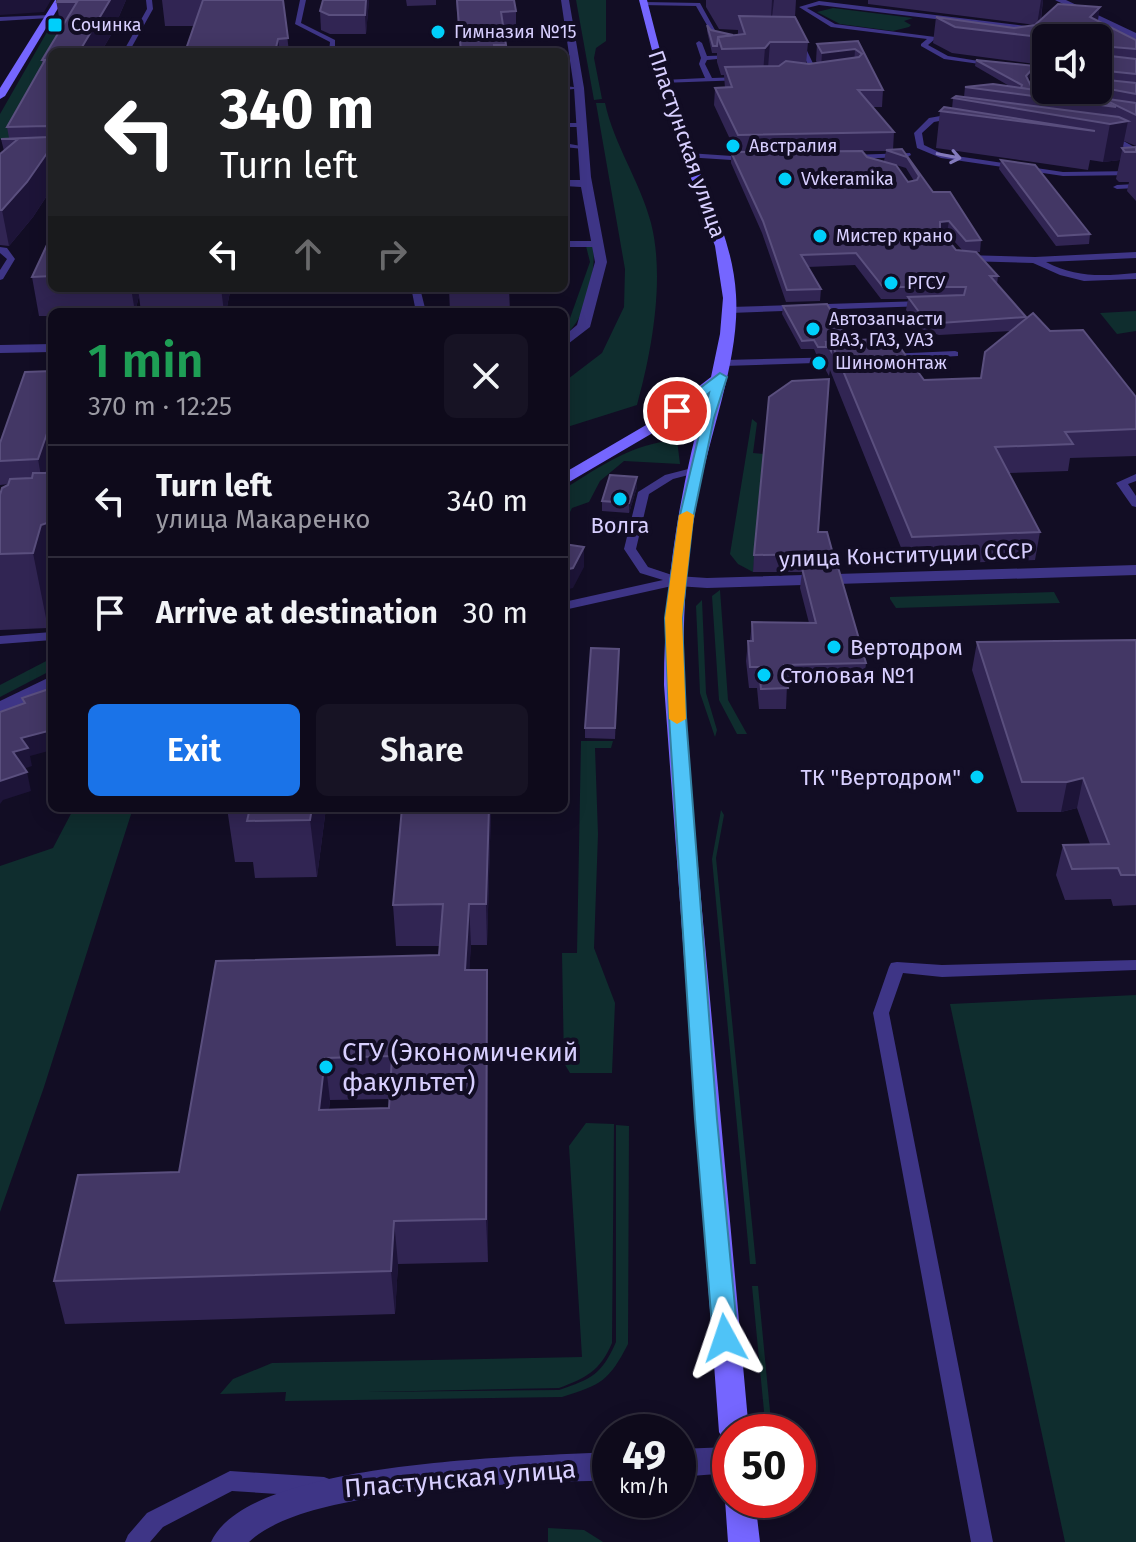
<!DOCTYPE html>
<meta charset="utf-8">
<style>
:root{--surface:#0e0a1b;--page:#171324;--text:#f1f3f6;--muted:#9b9aa3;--line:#2e2b3a;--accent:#1a73e8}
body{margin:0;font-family:"Fira Sans",sans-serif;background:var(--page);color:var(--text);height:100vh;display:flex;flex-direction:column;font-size:30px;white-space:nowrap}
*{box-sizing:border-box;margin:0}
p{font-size:26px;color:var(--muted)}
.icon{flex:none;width:44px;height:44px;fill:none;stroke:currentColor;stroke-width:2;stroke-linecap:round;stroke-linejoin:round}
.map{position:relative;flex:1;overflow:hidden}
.details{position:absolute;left:48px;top:308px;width:520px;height:504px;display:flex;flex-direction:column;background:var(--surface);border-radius:12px;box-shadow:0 4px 20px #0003,0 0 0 2px var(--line)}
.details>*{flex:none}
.hud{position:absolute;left:48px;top:48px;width:520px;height:244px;border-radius:12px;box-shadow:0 4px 20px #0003,0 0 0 2px var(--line);background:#202124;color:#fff;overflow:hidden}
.fabs{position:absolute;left:1032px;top:24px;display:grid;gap:16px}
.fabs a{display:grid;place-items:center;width:80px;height:80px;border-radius:12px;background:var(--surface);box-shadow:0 4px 20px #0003,0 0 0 2px var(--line);font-size:40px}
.speed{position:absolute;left:592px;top:1414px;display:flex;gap:16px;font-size:40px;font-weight:700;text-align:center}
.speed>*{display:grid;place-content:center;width:104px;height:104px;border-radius:50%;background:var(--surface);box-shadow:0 4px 20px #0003,0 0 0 2px var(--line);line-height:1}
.speed small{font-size:20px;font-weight:400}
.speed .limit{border:12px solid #d22;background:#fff;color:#111}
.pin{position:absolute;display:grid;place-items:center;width:68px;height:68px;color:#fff;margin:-34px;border:4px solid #fff;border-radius:50%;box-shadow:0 2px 8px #0007}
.me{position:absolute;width:88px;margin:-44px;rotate:355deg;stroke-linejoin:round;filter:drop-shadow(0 0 6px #0008)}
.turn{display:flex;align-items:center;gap:28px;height:168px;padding:0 40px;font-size:36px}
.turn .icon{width:104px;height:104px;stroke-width:2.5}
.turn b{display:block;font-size:56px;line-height:68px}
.lanes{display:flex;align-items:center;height:76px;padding:0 40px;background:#0003;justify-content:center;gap:40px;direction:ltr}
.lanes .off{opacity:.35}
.round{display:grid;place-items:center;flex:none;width:84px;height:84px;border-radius:12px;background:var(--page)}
.head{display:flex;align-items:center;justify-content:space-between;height:136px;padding:0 40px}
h1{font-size:48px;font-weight:600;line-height:60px;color:#1e9e55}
.primary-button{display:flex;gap:16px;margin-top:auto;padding:16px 40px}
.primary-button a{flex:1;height:92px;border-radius:12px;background:var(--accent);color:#fff;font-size:32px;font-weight:600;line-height:92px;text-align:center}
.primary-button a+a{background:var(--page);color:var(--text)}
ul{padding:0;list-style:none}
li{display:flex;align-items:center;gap:24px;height:112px;padding:0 40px;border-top:2px solid var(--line)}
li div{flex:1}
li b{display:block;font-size:30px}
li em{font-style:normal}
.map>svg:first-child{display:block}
.green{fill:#0f2d2e}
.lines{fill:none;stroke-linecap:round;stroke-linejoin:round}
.lane{fill:#3e3586;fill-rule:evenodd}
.street{fill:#3e3586;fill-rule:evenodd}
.secondary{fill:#7566ff;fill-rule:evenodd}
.wall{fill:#312553;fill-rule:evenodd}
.shaded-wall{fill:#1d1438}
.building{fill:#433765;stroke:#5a4f7e;stroke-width:2;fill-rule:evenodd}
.oneway{stroke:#837abc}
.route{fill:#4fc3f7;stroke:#337fa1;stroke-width:2}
.slow{fill:#f59e0b}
.poi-dot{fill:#00cffa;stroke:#120d24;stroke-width:3}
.labels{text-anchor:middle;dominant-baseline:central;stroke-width:8;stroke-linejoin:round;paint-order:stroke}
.far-poi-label{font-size:18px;fill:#d8cfff;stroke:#120d24;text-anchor:start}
.street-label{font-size:22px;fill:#d8cfff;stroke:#120d24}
.poi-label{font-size:22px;fill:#d8cfff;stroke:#120d24;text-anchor:start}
.near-poi-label{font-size:26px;fill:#d8cfff;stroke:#120d24;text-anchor:start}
.near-street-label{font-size:26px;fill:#d8cfff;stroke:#120d24}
</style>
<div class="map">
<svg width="1136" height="1542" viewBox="0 0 1136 1542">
<rect width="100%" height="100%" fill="#120d24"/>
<!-- green -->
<g class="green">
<polygon points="576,0 606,0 606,41 596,48 594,58 602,99 594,100"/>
<polygon points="833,8 913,18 904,21 911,25 909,27 893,31 840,24 817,12"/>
<polygon points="47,32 80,32 52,52 29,137 0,139 0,114"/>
<path d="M596,103H605C614,145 640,181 651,223C665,278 652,351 637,405L564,428V382L602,353L624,307L625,269Z"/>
<path d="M586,246H593C597,269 585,324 564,335L590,262Z"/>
<polygon points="1136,311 1136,331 1117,334 1100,313"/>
<polygon points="752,419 757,423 753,453 764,454 753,572 738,564 730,554"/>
<path d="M677,440L680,464L624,461L600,481L589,502L572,508L564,524V489C601,466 633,443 677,440Z"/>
<polygon points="720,590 728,700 747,734 737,734 719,700 712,596"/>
<polygon points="1054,592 1060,603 896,608 890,599 890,597"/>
<polygon points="702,600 706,693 717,730 715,737 700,693 696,606"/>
<polygon points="52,658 52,670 0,697 0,685"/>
<polygon points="581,741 613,741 611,748 595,748 598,834 594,948 615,1003 612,1073 570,1073 564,1063 562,953 577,953"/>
<polygon points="74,808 133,808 44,1087 0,1212 0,866 53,848"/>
<polygon points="721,810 724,815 716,858 756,1264 750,1264 712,859"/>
<polygon points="1136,995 1136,1542 1065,1542 950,1004"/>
<path d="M586,1123L614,1124L612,1343C600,1371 586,1378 559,1388L368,1392L559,1390C592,1379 602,1374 616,1342V1125L629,1126L628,1344C609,1381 601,1385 562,1397L285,1401L286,1392L220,1394L233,1379L272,1363L582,1357L569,1146Z"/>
<polygon points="752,1286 758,1286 772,1432 766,1432"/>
<polygon points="548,1528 584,1530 603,1542 548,1542"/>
</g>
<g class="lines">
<!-- lane -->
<g class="lane">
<polygon points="146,0 152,0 153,9 129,52 123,52 147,9"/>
<polygon points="300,0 306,0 301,23 335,40 335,52 329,52 330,42 295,24"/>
<polygon points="819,1 1034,27 1037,29 1034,31 819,5 807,8 835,24 935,37 935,39 928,45 948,56 997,64 994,66 944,59 921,46 921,44 927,39 831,27 799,7"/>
<polygon points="644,2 700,3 716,32 732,36 729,38 712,34 696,6 642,5"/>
<polygon points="51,15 49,18 0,21 0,17"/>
<polygon points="798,36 801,38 818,74 806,73 811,71 795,38"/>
<polygon points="699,41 702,43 707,56 735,55 738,57 707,60 705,64 712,78 742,77 744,80 661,83 663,80 705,78 699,64 701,58 696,43"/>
<polygon points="1046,68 1046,74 1036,86 1050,94 1047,98 1028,87"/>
<polygon points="564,86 583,88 564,90"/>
<polygon points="957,113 960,113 960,117 934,122 922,133 924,145 943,154 1063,172 1136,171 1136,175 1063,176 941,158 917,148 914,133 929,118"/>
<polygon points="564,123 582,123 586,125 582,127 564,127"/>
<polygon points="1105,134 1111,134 1136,148 1136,153 1105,138"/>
<polygon points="564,143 587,147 583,149 564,147"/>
<polygon points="688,153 747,157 751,159 747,161 685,157 684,155"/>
<polygon points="910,153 911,155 907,157 851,159 847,157 851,155"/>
<polygon points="1136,184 1136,188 1117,189 1113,187 1117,185"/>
<polygon points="564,241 598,241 602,244 598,247 564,247"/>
<polygon points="0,247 7,248 15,259 3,279 0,280 0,270 7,259 0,253"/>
<path d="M1136,252V258L1046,262C1076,278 1103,276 1136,273V279L1084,281L1060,275L1033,263L965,261L961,258L965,255L1035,257Z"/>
<polygon points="327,288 420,288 426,312 416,312 412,292 332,291"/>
<polygon points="923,301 928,304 926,306 730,313 725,310 730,307"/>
<polygon points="955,351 958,352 958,356 888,360 883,357 888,354"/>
<polygon points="843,357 848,360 846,362 724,366 719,363 724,360"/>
<polygon points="696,467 701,470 700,472 673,479 649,494 636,549 648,567 681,578 683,581 681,584 564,610 564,602 663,580 640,573 624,549 638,492 665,475"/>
<polygon points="1136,474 1136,481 1128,484 1136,496 1136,507 1132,506 1116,483"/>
<polygon points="52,632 52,640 0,644 0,636"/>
<polygon points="1136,960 1136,970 942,977 903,973 889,1013 993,1542 971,1542 873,1013 889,967 891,963 897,962 942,965"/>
<polygon points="230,1471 324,1477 332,1480 335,1487 332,1494 324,1497 232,1491 163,1527 150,1542 125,1542 128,1535 147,1513"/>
</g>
<!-- street -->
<g class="street">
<polygon points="561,0 569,0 584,88 591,177 607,262 590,327 564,347 564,336 577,325 595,262 581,187 564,186 564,180 580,180 574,88"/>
<polygon points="1055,0 1066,0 1136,33 1136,40"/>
<polygon points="52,344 52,352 0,353 0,345"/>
<polygon points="1136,565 1136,575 707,588 677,586 668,581 677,576 707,578"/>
<polygon points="52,676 52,689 0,714 0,701"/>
<polygon points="730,1447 730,1473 678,1477 678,1449"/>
<path d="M610,1452V1480C527,1484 306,1486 249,1542H211C248,1459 527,1457 610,1452Z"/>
</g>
<!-- secondary -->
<g class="secondary">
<polygon points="55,0 63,0 5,96 0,99 0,88"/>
<path d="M639,0H647C659,47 671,94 687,140C706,191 733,240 736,295C740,358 710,432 698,496C681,582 681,667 688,755L749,1432H730V1444L724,1441L719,1432L664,685C664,586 679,491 706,395L668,424L564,485V473L658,418L711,377L720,334L723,298L715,246L669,116Z"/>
<polygon points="730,1490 730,1500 755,1500 760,1542 728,1542 725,1500"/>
</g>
</g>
<!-- wall -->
<g class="wall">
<polygon points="56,0 126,0 111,35 101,52 52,52 52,188 33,217 9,246 0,245 0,154 4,151 1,139 9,138 7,127 42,64 42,60 61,28"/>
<polygon points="162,0 283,0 289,52 185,52 194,26 165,26"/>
<polygon points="369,0 366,34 330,34 321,30 320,11"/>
<polygon points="406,0 436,0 436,5 407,6"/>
<polygon points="456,0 514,0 516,11 516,39 506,40 507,52 460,52"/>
<path d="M706,0H796L795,17L808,42L806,64L817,63L816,61L817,44L858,41L883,90L882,107H873L894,132L893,150L902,149L933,192L981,240L980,252H975L998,276L997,284L1026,317L1025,319L1050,331L1136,397V456L1070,458L1068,471L1009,473L1040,532L1035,560L908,565L830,370L829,376L824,367L825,355L817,356L814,349H801L782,314L783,306L924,380L981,378L1011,331L939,335L921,329L906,310L908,299H881L855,265L808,267L821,289L820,301L786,302L762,233L731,163V152H736L714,105L715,88H725L724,75H721L717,62V53H712L707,31V25L711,30L733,35H738V30L719,29L706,7ZM863,151H886L884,161L867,157ZM896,165L906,168L914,181L908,182ZM943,233H947L962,250H956Z"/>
<polygon points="868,0 1043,0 1041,20 1098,21 1136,40 1136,146 1124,141 1123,148 1136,147 1136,201 1127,191 1129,182 1119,182 1116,179 1120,160 1103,162 1090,160 1088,170 936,148 940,111 952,109 953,98 964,97 965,87 1011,87 975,66 976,60 1034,73 1028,79 1032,88 1038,91 1053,93 1049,90 1098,90 1098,38 1046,38 1046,88 1040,84 1043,65 952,53 933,43 936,17 1014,28 1035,25 868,4"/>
<polygon points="1001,160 1090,234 1089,244 1056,246 999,169"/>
<polygon points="52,234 52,288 230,288 230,292 226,312 141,312 139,296 135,312 52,312 52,316 39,316 32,277"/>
<polygon points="449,288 509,288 510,312 450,312"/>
<polygon points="52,371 52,453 46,473 48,628 0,630 0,495 9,484 0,485 0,443"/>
<polygon points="637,487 629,513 602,511 602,501"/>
<polygon points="818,532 833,554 832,568 866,663 864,684 787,685 786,709 759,709 757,688 749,688 746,661 748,641 750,641 752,622 809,623 800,588 802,572 753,572 754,555"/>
<polygon points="1136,640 1136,905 1113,906 1111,899 1065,900 1056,875 1063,845 1090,844 1077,808 1061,812 1017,812 972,670 977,642"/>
<polygon points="619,649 615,739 585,738 585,728"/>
<polygon points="227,808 326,808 317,877 255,878 253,862 235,862"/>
<path d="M491,808L487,945H471L469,970L488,1012V1262L398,1264L395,1314L65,1324L54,1281L179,1172L439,955L440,946H396L393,905ZM390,1099L389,1108L329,1109L330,1100Z"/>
</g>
<!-- shaded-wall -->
<g class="shaded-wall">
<polygon points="0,0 51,0 44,12 0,15"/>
<polygon points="110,0 126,0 111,35 101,52 79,52"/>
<polygon points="366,0 369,0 366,34 365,15"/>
<polygon points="772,0 774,0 772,17 771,18"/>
<polygon points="1041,0 1043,0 1040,22 1037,25"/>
<polygon points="1100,7 1096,33 1090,17"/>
<polygon points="278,39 280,52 275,52"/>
<polygon points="770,42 768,68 763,73 765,48"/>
<polygon points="855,49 854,66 821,70 822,53"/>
<polygon points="1035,66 1034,73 1025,83 1026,76"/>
<polygon points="1128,121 1120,160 1103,162 1110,124"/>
<polygon points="52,146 52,188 33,217 9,246 2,210"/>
<polygon points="949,221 947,233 939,234 940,222"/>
<polygon points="131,288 138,288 139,296 135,312"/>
<polygon points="221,288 230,288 230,292 226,312 224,312"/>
<polygon points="50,425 52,438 52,453 42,482 38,459"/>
<polygon points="637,477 637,487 629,513 629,503"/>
<polygon points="52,518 52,613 48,628 33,553 41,525"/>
<polygon points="584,547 584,567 573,588 564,590 564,570"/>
<polygon points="52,730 52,750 30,756 32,766 17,771 13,752 21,738"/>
<polygon points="27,772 31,791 3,800 0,804 0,781"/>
<polygon points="1083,778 1077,808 1061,812 1067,782"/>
<polygon points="312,808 326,808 317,877 310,820"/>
<polygon points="489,808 491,808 487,945 486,904"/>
<polygon points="469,904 471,945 467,1012 465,970"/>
<polygon points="487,970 488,1012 488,1262 486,1219"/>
<polygon points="325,1058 330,1100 324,1153 319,1110"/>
<polygon points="394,1221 398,1264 395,1314 391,1271"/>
</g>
<!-- building -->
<g class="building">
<polygon points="58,0 110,0 79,52 52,52 52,146 27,182 2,210 0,210 0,154 18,139 1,139 49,137 50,129 46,126 7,127 45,60 42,60 77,2 57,2"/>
<polygon points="203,0 283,0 288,38 278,39 275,52 185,52"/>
<polygon points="323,0 366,0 365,15 329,15 320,11"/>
<polygon points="457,0 514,0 516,11 501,12 506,45 494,45 495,52 461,52"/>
<polygon points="1058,4 1100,7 1090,17 1136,40 1136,49 1101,46 1102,55 1136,59 1136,74 1098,70 1098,38 1049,38 955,27 936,17 1014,28 1035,25"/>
<polygon points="739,16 795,17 808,42 770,42 765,48 722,49 718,37 745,34"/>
<polygon points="707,25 711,30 733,35 718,37 717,46 713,46"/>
<polygon points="858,41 883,90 858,90 894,132 738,135 715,88 732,87 725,67 779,66 786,61 809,64 859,57 862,54 855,49 822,53 817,44"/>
<polygon points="976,60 1035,66 1026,76 1032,88 1038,91 1021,88 1022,85"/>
<polygon points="1098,79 1136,83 1136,94 1098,87"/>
<polygon points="993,84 1097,99 1116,107 965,87"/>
<polygon points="956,96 1119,117 1128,121 1110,124 953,98"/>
<polygon points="1101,98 1136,103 1136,115"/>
<polygon points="944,107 1095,131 940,111"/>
<polygon points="1136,147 1136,152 1125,152 1122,148"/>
<polygon points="902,149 933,192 950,192 981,240 966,241 949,221 940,222 940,230 956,250 976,252 998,276 990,276 1026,317 940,323 922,316 908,297 964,295 966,287 883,287 856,253 801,255 821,289 787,290 763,221 731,152 862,151 867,157 896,165 908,182 917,180 919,176 907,157 886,150"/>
<polygon points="1001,160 1035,165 1090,234 1058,236"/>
<polygon points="52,234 52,276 32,277"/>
<polygon points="827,304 849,341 826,342 826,347 818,347 814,340 802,341 783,306"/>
<polygon points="1033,313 1050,331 1083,330 1136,397 1136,429 1065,432 1073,444 995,447 1040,532 912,537 832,344 831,351 826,342 893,338 924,380 981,378 985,352"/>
<polygon points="52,371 52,425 50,425 38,459 0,461 0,443 25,372"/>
<polygon points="829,379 818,532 827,532 833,554 754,555 769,397 792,381"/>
<polygon points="33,473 52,473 52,518 50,522 41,525 33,553 0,554 0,495 2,488 8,485 10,479 32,478"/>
<polygon points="610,475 637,477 629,503 602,501"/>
<polygon points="564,544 584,547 573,568 564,570"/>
<polygon points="838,567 866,663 784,665 788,688 761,689 759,667 750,667 748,641 753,641 752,622 816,623 802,568"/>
<polygon points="1136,640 1136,875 1121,875 1118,868 1072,869 1063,845 1109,844 1083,778 1067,782 1022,782 977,642"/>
<polygon points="591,648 619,649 615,728 585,728"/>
<polygon points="52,688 52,730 21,738 28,748 13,752 27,772 0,781 0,712 25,703 22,698"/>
<polygon points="250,808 312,808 310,820 247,821"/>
<path d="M402,808H489L486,904H469L465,970H487L486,1219L394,1221L391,1271L54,1281L78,1175L179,1172L216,961L439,955L443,904L393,905ZM392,1056L389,1108L319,1110L325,1058Z"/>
</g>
<!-- one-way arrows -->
<defs><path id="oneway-shaft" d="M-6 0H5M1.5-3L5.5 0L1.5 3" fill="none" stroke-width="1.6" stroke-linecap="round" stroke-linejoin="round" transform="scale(2)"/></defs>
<use class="oneway" href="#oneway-shaft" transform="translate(949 156) rotate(11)"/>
<!-- route -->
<polygon class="route" points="720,373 727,377 714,418 693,519 682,618 686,717 717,1119 738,1338 734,1346 725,1349 716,1346 713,1338 695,1119 669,717 665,618 679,519 709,393 682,414 670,411"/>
<!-- slow -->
<polygon class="slow" points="687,511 694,515 682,618 686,719 677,724 669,719 665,618 679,515"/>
<!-- markers -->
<g class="poi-dot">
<rect x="47" y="17" width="16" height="16" rx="4"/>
<circle cx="438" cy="32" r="8"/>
<circle cx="733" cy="146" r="8"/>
<circle cx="785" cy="179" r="8"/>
<circle cx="820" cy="236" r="8"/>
<circle cx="891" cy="283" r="8"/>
<circle cx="813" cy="329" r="8"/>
<circle cx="819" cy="363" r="8"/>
<circle cx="620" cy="499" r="8"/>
<circle cx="834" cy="647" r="8"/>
<circle cx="764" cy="675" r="8"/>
<circle cx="977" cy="777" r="8"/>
<circle cx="326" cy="1067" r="8"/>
</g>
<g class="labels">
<!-- far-poi labels -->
<g class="far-poi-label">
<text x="71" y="25">Сочинка</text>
<text x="454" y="32">Гимназия №15</text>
<text x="749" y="146">Австралия</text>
<text x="801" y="179">Vvkeramika</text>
<text x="836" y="236">Мистер крано</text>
<text x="907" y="283">РГСУ</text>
<text x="829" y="319">Автозапчасти<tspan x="829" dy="21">ВАЗ, ГАЗ, УАЗ</tspan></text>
<text x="835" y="363">Шиномонтаж</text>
</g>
<!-- street labels -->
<g class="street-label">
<text transform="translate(687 144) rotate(71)">Пластунская улица</text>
<text transform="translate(906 555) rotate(-2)">улица Конституции СССР</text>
</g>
<!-- poi labels -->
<g class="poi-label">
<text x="620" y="525" text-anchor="middle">Волга</text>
<text x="850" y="647">Вертодром</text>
<text x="780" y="675">Столовая №1</text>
<text x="961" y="777" text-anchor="end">ТК "Вертодром"</text>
</g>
<!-- near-poi labels -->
<g class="near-poi-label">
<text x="342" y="1052">СГУ (Экономичекий<tspan x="342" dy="30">факультет)</tspan></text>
</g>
<!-- near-street labels -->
<g class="near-street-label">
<text transform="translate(460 1479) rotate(-5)">Пластунская улица</text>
</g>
</g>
</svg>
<div class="fabs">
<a><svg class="icon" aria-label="sound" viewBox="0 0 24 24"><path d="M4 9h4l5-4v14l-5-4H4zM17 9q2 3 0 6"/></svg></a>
</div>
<div class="speed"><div>49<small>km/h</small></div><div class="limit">50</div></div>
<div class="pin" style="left:677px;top:411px;background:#d93025"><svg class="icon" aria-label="arrive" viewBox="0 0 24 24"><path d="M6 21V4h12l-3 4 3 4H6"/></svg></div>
<svg class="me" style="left:725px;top:1338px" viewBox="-20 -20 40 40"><path d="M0-17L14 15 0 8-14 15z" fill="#4fc3f7" stroke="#fff" stroke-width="4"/></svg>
<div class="hud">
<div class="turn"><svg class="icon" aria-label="left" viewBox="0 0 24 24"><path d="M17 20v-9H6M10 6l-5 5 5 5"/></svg><div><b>340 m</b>Turn left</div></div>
<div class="lanes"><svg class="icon" aria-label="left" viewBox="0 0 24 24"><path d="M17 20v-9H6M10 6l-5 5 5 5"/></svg><svg class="icon off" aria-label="ahead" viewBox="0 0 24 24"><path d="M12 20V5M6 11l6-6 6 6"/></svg><svg class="icon off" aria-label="right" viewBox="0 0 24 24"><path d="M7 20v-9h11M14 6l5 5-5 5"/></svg></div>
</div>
<section class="details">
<div class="head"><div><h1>1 min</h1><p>370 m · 12:25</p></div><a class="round"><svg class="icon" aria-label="close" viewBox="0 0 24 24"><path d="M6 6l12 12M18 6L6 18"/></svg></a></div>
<ul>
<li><svg class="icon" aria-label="left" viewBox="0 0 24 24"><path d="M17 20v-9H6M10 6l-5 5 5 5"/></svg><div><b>Turn left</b><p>улица Макаренко</p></div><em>340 m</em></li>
<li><svg class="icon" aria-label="arrive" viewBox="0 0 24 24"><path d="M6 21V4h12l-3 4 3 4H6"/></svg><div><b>Arrive at destination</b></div><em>30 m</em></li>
</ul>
<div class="primary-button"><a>Exit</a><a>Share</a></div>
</section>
</div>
